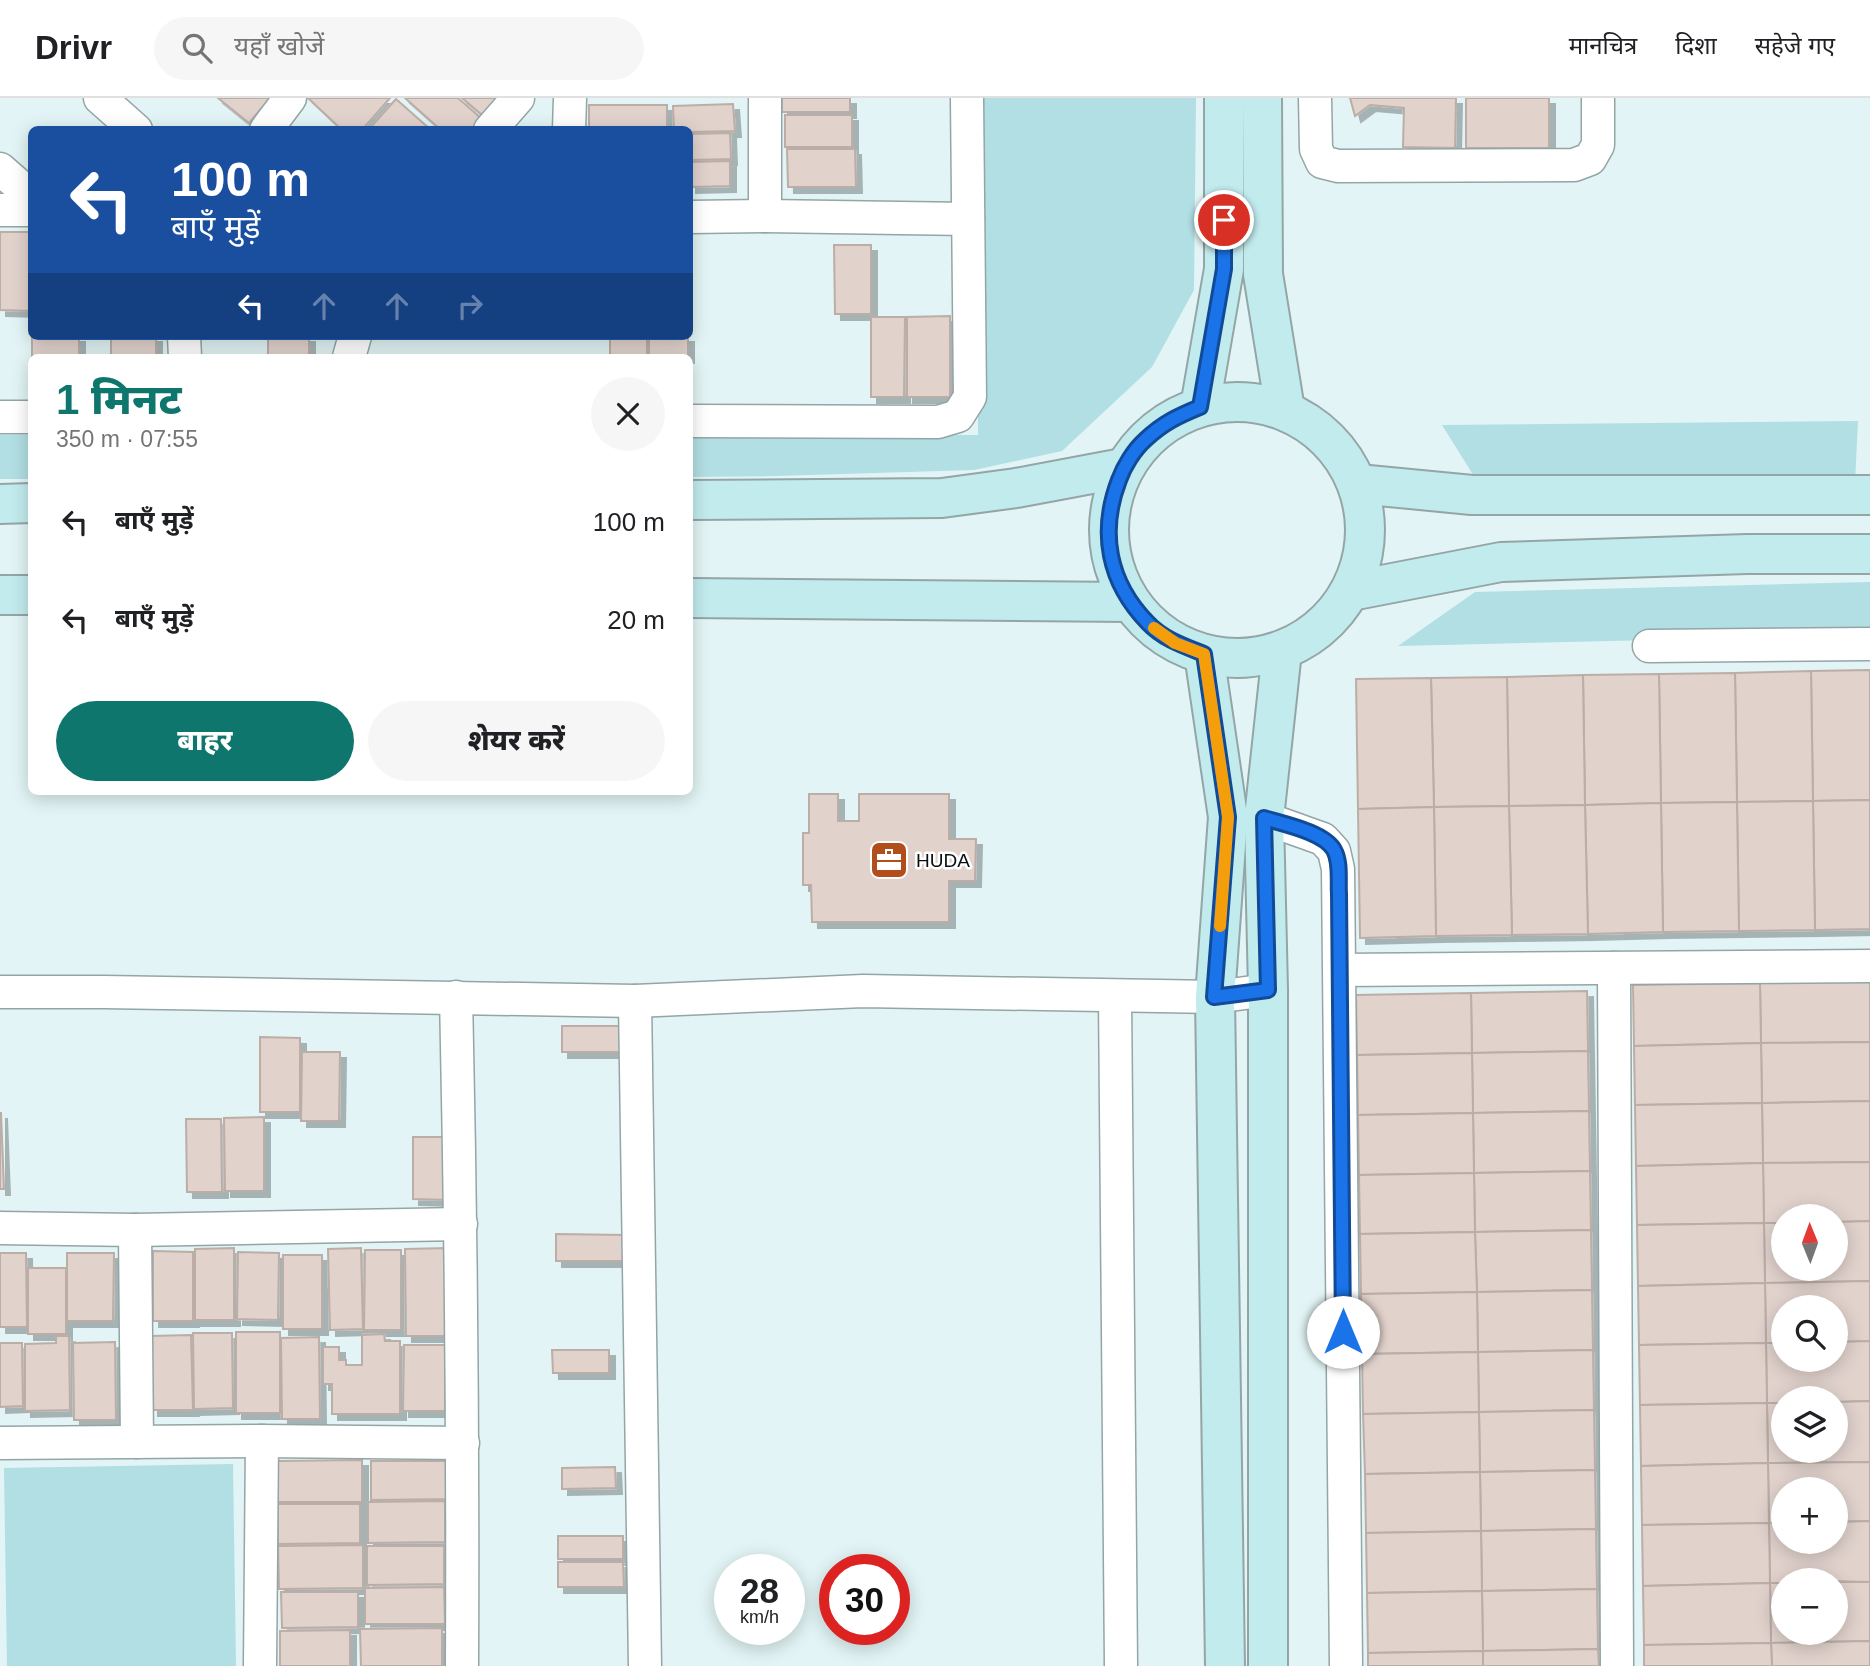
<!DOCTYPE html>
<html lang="hi">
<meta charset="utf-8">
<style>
:root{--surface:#fff;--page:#f6f6f6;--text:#202124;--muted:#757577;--line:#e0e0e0;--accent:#0f766e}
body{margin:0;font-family:Helvetica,"Noto Sans Devanagari",sans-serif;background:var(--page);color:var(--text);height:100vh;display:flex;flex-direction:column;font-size:26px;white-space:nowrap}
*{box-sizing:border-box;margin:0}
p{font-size:23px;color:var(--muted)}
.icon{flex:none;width:38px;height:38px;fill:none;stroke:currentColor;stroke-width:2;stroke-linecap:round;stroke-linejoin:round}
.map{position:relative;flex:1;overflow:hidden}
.drawer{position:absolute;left:28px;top:256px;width:665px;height:441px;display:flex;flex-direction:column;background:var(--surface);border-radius:10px;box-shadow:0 4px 18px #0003}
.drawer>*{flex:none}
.hud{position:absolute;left:28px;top:28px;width:665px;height:214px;border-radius:10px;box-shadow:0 4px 18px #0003;background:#1a4fa0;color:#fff;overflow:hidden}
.needle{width:46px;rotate:359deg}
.buttons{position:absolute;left:1771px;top:1106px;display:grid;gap:14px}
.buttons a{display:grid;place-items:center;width:77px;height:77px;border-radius:50%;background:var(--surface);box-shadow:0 4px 18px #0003;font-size:35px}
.speed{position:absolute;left:714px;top:1456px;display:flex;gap:14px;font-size:35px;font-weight:700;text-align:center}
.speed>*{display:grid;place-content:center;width:91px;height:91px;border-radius:50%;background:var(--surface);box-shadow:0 4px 18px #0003;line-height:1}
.speed small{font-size:18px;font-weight:400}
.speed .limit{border:10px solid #d22;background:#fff;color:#111}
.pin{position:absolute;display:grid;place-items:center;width:60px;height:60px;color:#fff;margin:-30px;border:4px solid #fff;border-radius:50%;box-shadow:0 2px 7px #0007}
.me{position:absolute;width:77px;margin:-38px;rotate:0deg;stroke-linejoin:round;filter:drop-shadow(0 0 5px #0008)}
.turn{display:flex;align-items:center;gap:24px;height:147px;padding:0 28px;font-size:32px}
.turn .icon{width:91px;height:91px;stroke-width:2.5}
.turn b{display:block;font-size:49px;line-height:60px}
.lanes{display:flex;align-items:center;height:66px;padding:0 28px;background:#0003;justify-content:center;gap:35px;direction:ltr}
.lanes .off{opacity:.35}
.round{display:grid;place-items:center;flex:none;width:74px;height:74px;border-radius:37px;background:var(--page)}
.headline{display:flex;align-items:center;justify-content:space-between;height:119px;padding:0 28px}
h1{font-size:42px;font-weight:800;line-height:52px;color:var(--accent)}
.button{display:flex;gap:14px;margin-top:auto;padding:14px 28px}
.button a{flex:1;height:80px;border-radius:42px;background:var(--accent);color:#fff;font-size:28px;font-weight:800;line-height:80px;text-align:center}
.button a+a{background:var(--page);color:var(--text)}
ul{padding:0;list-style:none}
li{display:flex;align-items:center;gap:21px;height:98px;padding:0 28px}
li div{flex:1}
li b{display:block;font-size:26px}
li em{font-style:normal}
header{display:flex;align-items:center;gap:42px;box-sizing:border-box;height:98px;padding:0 35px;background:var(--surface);border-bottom:2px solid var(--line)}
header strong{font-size:33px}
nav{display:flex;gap:38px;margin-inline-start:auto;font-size:24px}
.search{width:490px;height:63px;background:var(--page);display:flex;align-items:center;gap:18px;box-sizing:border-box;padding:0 24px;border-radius:38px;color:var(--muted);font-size:26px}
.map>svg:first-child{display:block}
.green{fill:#b1dfe3}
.building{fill:#e1d2cc;stroke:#bcada7;stroke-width:2;filter:url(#shadow)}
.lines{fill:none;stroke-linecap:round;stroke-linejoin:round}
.street-casing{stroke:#94a5a6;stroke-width:35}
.secondary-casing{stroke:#94a5a6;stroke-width:42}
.street{stroke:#fff;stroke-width:32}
.secondary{stroke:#c2ebee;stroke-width:38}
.route-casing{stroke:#114b97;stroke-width:18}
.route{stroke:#1a73e8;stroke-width:12}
.slow{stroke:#f59e0b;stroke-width:12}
.labels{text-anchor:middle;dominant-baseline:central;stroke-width:5;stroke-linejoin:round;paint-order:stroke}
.poi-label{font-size:19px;fill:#0a1011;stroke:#fff;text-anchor:start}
</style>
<header>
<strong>Drivr</strong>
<div class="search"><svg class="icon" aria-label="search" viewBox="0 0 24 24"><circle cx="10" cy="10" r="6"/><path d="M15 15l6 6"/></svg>यहाँ खोजें</div>
<nav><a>मानचित्र</a><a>दिशा</a><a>सहेजे गए</a></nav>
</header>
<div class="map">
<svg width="1870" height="1568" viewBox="0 0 1870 1568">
<defs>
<filter id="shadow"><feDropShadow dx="6" dy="6" stdDeviation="0" flood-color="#0004"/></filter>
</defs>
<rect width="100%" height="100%" fill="#e2f4f5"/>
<!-- green -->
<g class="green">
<polygon points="978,0 1196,0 1194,192 1152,269 1062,353 974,372 776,378 690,379 690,337 978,337"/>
<polygon points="1858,323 1855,384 1477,383 1442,327"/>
<rect x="0" y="337" width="31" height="44"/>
<polygon points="1870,484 1870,537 1398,548 1475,494"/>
<polygon points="233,1366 236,1568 7,1568 4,1370"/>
</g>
<!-- building -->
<g class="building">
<polygon points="218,0 270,0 249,25"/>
<polygon points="308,0 390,0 362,32 342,32"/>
<polygon points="405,0 458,0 484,23 477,32 441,32"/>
<polygon points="462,0 505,0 487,21"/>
<rect x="782" y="0" width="68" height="14"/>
<polygon points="1350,0 1456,0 1455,50 1403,49 1404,10 1370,7 1355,18"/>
<rect x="1466" y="0" width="83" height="50"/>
<polygon points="396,1 431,32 372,32 370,30"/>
<polygon points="733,6 735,33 690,34 690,32 674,32 673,8"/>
<rect x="589" y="7" width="78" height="25"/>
<rect x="785" y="17" width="67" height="32"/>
<polygon points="730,35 731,61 690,62 690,36"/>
<polygon points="787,51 855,51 856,89 788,89"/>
<polygon points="730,63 730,88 690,89 690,64"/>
<polygon points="0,134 32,134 32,213 0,212"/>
<polygon points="834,147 871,147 871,216 835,216"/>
<polygon points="950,218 950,299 907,299 907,219"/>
<polygon points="871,219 905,219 904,299 871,299"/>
<rect x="32" y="238" width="47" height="21"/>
<rect x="111" y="238" width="45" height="21"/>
<rect x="268" y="238" width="41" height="21"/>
<rect x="610" y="238" width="37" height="21"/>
<rect x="649" y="238" width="39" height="21"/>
<polygon points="1870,572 1870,702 1813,703 1811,573"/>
<polygon points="1811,573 1813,703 1737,704 1735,575"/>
<polygon points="1735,575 1737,704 1661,705 1659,576"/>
<polygon points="1659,576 1661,705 1585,707 1583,577"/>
<polygon points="1583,577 1585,707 1509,708 1507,579"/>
<polygon points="1507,579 1509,708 1434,709 1431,580"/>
<polygon points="1431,580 1434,709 1358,711 1356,581"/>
<polygon points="809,696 838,696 838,723 859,723 859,696 949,696 949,741 976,741 975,783 949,783 949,824 812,824 811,787 803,787 803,735 809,735"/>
<polygon points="1870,702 1870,831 1815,832 1813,703"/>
<polygon points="1813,703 1815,832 1739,833 1737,704"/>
<polygon points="1737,704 1739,833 1663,834 1661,705"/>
<polygon points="1661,705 1663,834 1588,836 1585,707"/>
<polygon points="1585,707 1588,836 1512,837 1509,708"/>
<polygon points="1509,708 1512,837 1436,838 1434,709"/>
<polygon points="1434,709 1436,838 1360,840 1358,711"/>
<polygon points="1870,883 1870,944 1761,945 1760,885"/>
<polygon points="1760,885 1761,945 1634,948 1633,887"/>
<polygon points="1587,893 1588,953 1472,955 1471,895"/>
<polygon points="1471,895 1472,955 1357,957 1356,897"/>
<rect x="562" y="928" width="68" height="26"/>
<polygon points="260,939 300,940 300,1014 260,1014"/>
<polygon points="1870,944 1870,1003 1762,1005 1761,945"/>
<polygon points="1761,945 1762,1005 1635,1007 1634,948"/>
<polygon points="1588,953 1589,1013 1473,1015 1472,955"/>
<polygon points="302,954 340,954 339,1023 301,1023"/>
<polygon points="1472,955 1473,1015 1358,1017 1357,957"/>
<polygon points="1870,1003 1870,1064 1763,1065 1762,1005"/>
<polygon points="1762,1005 1763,1065 1636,1068 1635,1007"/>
<polygon points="1589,1013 1590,1073 1474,1075 1473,1015"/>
<polygon points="0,1015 1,1015 4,1091 0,1091"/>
<polygon points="1473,1015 1474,1075 1359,1077 1358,1017"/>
<polygon points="264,1019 264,1093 225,1093 224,1020"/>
<polygon points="186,1021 221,1021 222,1094 187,1094"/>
<polygon points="413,1039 450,1039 450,1102 413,1101"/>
<polygon points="1870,1064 1870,1123 1836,1124 1836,1118 1783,1118 1783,1125 1764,1125 1763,1065"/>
<polygon points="1763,1065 1764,1125 1637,1127 1636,1068"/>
<polygon points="1590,1073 1591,1132 1475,1134 1474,1075"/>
<polygon points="1474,1075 1475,1134 1360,1136 1359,1077"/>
<polygon points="1870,1123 1870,1183 1765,1185 1764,1125 1783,1125 1783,1171 1836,1171 1836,1124"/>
<polygon points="1764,1125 1765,1185 1638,1188 1637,1127"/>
<polygon points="1591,1132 1592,1192 1477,1194 1475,1134"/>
<polygon points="1475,1134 1477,1194 1361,1196 1360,1136"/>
<polygon points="556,1136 626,1137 626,1163 556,1163"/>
<polygon points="234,1150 234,1222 195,1222 195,1151"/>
<polygon points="361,1150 363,1231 330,1232 328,1151"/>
<polygon points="448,1150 449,1238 406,1238 405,1151"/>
<polygon points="365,1152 401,1152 401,1232 364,1232"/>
<polygon points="153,1153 193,1154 193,1223 153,1223"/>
<polygon points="238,1154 279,1155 278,1222 237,1221"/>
<polygon points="0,1155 26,1155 27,1229 0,1229"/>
<polygon points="67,1155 114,1155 113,1223 67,1223"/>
<rect x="283" y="1157" width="39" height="74"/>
<rect x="28" y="1170" width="38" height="66"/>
<polygon points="1870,1183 1870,1243 1836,1244 1836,1209 1783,1209 1783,1245 1766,1245 1765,1185"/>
<polygon points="1765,1185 1766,1245 1639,1247 1638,1188"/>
<polygon points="1592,1192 1593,1252 1478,1254 1477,1194"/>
<polygon points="1477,1194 1478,1254 1362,1256 1361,1196"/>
<rect x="236" y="1234" width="44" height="81"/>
<polygon points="193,1235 232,1235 233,1310 194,1311"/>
<polygon points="384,1236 385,1243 400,1243 400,1316 332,1316 332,1286 323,1286 323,1249 339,1249 339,1262 346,1262 346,1267 362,1267 362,1237"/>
<polygon points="191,1237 193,1312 152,1312 151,1238"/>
<polygon points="56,1238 69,1238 70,1312 25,1313 25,1246 56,1245"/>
<polygon points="319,1239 320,1321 282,1321 281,1240"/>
<polygon points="1870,1243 1870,1303 1836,1304 1836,1300 1783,1300 1783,1305 1767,1305 1766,1245 1783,1245 1783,1262 1836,1262 1836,1244"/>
<polygon points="115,1244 116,1322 74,1322 73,1245"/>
<polygon points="0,1245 22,1245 23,1308 0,1309"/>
<polygon points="1766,1245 1767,1305 1640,1307 1639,1247"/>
<polygon points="404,1247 446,1247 445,1313 403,1313"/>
<polygon points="552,1252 609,1252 609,1275 553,1275"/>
<polygon points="1593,1252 1594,1312 1479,1314 1478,1254"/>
<polygon points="1478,1254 1479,1314 1363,1316 1362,1256"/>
<polygon points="1870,1303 1870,1364 1768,1365 1767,1305 1783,1305 1783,1353 1836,1353 1836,1304"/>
<polygon points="1767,1305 1768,1365 1641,1368 1640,1307"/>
<polygon points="1594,1312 1595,1372 1480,1374 1479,1314"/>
<polygon points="1479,1314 1480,1374 1365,1376 1363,1316"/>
<polygon points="362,1362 362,1404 278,1404 278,1363"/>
<polygon points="371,1363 455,1363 455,1401 371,1402"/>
<polygon points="1870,1364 1870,1423 1836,1424 1836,1391 1783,1391 1783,1425 1769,1425 1768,1365"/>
<polygon points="1768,1365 1769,1425 1642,1427 1641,1368"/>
<polygon points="615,1369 616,1390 562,1391 562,1370"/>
<polygon points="1595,1372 1596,1431 1481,1433 1480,1374"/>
<polygon points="1480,1374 1481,1433 1366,1435 1365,1376"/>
<polygon points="445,1403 445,1444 368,1445 368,1404"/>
<polygon points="278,1406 360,1406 360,1445 278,1446"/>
<polygon points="1870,1423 1870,1484 1783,1482 1783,1485 1770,1485 1769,1425 1783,1425 1783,1444 1836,1444 1836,1424"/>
<polygon points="1769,1425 1770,1485 1643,1488 1642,1427"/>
<polygon points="1596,1431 1597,1491 1482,1493 1481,1433"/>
<polygon points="1481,1433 1482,1493 1367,1495 1366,1435"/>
<rect x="558" y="1438" width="65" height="23"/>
<polygon points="363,1447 363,1490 279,1491 278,1448"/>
<polygon points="367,1448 444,1448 444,1486 367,1487"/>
<polygon points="558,1464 623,1464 624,1489 558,1489"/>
<polygon points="1836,1484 1870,1484 1870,1543 1771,1545 1770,1485 1783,1485 1783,1535 1836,1535"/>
<polygon points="1770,1485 1771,1545 1644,1547 1643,1488"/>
<polygon points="444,1489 445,1526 365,1526 365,1490"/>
<polygon points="1597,1491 1598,1551 1483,1553 1482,1493"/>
<polygon points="1482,1493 1483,1553 1368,1555 1367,1495"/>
<polygon points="281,1494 358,1494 358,1529 282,1530"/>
<polygon points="442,1530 442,1568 361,1568 360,1531"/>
<polygon points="350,1532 350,1568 280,1568 280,1533"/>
<polygon points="1870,1543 1870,1568 1772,1568 1771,1545"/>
<polygon points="1771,1545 1772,1568 1644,1568 1644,1547"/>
<polygon points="1598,1551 1599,1568 1483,1568 1483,1553"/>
<polygon points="1483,1553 1483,1568 1368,1568 1368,1555"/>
</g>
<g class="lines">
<defs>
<g id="street">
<polyline points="100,0 136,32"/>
<polyline points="765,0 765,118"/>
<polyline points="1315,0 1316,51 1322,64 1338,68 1574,67 1590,61 1598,47 1598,0"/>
<polyline points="266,32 290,0"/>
<polyline points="490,32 518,0"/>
<polyline points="569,32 570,0"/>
<polyline points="0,71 32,99"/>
<polyline points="0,112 32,112"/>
<polyline points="690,119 765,118 968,121"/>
<polyline points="184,238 185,259"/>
<polyline points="349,259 355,238"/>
<polyline points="0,319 32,319"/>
<polyline points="690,323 938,324 958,318 970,299 967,0"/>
<polyline points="1649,548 1870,546"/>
<polyline points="1264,720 1323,741 1334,753 1338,771 1346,1568"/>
<polyline points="1614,870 1617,1568"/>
<polyline points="1340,872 1870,868"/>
<polyline points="0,894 104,894 635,903 863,893 1215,899 1268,892"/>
<polyline points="1115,898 1121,1568"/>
<path d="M456,899C461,1122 463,1345 462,1568"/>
<polyline points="635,903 645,1568"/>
<polyline points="0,1130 135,1132 461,1126"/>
<polyline points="135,1132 137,1344"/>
<polyline points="0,1345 262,1343 463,1345"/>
<polyline points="260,1568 262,1343"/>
</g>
<g id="secondary">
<polyline points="1262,0 1263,176 1285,312"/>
<circle cx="1237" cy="432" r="128"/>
<polyline points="1200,309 1224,171 1224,0"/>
<polyline points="1358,386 1472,397 1870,397"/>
<polyline points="690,402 942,400 1016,390 1123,370"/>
<polyline points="0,406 32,405"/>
<polyline points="1351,493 1501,464 1747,456 1870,456"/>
<polyline points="0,497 32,497"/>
<polyline points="690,500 1130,504"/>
<polyline points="1204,556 1228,719 1215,899 1225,1568"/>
<polyline points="1268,1568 1268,892 1264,720 1282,553"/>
</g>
</defs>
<!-- street casing -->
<use href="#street" class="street-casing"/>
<!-- secondary casing -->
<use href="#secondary" class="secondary-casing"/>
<!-- street -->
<use href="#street" class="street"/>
<!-- secondary -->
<use href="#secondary" class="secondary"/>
</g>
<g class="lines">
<defs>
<path id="route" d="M1224,122V171L1200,309C1178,318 1163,325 1145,342C1134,352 1124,368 1119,382C1099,434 1108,484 1148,525C1163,541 1184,548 1204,556L1228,719L1214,899L1268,892L1264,720C1283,726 1324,734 1334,752C1341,764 1338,783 1339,796L1343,1234"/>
</defs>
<!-- route casing -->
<use href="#route" class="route-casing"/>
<!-- route -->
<use href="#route" class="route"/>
<!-- slow -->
<polyline class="slow" points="1154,530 1175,545 1204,556 1228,719 1220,828"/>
</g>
<!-- icons -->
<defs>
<symbol id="office-square" viewBox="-11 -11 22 22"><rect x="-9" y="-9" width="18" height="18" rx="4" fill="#b24e1b" stroke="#fff"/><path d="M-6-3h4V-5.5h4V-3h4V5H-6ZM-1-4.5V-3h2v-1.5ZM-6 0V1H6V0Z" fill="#fff"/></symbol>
</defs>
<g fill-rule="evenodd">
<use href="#office-square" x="867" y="740" width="44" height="44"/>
</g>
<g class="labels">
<!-- poi labels -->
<g class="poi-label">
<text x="916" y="762">HUDA</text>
</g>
</g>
</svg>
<div class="buttons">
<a><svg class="needle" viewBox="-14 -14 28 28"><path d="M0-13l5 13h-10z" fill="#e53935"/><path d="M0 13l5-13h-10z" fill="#757577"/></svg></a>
<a><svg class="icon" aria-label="search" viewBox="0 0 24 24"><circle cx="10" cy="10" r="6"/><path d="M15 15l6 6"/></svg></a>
<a><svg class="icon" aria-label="layers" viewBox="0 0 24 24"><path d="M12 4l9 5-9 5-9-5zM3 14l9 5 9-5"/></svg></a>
<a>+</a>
<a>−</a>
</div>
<div class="speed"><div>28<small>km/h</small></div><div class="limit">30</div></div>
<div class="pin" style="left:1224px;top:122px;background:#d93025"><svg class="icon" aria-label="arrive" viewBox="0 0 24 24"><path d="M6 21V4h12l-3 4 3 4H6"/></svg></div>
<svg class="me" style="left:1343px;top:1234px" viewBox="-20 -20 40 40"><circle r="19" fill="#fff"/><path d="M0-13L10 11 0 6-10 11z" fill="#1a73e8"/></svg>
<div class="hud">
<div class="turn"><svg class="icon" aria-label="left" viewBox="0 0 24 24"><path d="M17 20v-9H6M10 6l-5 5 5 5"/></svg><div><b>100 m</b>बाएँ मुड़ें</div></div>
<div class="lanes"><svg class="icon" aria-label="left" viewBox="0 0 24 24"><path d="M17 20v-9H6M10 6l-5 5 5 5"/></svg><svg class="icon off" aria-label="ahead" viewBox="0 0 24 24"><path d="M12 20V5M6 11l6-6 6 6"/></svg><svg class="icon off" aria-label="ahead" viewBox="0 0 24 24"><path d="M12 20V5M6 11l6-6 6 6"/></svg><svg class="icon off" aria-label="right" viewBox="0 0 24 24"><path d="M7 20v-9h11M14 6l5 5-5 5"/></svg></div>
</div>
<section class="drawer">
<div class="headline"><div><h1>1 मिनट</h1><p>350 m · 07:55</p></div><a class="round"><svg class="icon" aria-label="close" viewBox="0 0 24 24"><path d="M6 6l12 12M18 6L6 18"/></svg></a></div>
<ul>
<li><svg class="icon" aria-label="left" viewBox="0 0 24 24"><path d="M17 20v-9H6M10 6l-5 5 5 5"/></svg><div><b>बाएँ मुड़ें</b></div><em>100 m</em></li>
<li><svg class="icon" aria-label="left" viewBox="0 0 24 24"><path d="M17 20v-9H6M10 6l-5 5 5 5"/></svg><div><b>बाएँ मुड़ें</b></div><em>20 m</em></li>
</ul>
<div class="button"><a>बाहर</a><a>शेयर करें</a></div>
</section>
</div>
